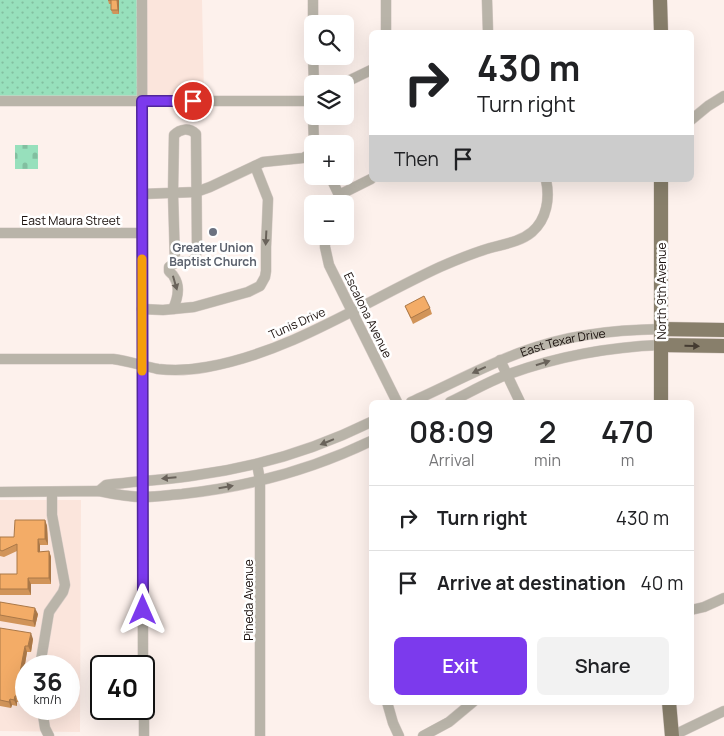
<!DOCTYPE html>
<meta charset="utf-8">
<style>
:root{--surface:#fff;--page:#f2f2f2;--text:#202124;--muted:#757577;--line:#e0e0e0;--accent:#7c3aed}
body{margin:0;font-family:Manrope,sans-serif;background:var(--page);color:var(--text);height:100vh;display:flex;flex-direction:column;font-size:19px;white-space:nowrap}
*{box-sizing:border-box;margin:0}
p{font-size:16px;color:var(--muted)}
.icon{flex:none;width:28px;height:28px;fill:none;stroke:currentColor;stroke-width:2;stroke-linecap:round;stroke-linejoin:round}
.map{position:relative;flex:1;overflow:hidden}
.panel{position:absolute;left:369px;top:400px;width:325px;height:305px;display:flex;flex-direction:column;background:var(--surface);border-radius:8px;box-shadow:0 5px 20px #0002}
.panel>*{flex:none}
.banner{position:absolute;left:369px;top:30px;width:325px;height:152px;border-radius:8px;box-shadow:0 5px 20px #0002;background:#fff;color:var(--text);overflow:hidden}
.buttons{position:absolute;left:304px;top:15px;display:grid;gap:10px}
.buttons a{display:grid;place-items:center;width:50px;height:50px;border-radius:8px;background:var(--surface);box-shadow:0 5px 20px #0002;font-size:25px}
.speed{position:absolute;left:15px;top:655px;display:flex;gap:10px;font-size:25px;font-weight:700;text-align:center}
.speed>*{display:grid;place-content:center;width:65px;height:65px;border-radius:50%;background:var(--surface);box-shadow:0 5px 20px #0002;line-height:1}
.speed small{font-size:12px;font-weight:400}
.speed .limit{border:2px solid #111;border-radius:8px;background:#fff;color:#111}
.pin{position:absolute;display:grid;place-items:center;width:42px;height:42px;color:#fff;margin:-21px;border:2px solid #fff;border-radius:50%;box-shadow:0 1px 5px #0007}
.me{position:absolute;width:55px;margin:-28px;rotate:0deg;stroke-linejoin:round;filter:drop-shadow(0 0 4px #0008)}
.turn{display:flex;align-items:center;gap:18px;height:105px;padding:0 25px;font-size:22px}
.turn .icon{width:65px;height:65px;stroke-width:2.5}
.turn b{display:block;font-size:35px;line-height:42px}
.then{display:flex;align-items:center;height:48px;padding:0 25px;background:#0003;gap:10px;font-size:19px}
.eta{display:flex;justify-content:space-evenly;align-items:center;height:85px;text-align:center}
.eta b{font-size:30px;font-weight:600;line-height:35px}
.primary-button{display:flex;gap:10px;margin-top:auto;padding:10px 25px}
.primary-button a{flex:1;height:58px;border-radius:8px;background:var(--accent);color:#fff;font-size:20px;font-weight:600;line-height:58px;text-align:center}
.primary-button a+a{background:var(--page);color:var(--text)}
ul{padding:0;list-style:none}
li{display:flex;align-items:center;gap:15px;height:65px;padding:0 25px;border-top:1px solid var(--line)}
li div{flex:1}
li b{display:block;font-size:19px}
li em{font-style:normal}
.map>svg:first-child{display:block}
.built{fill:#fbe5dc;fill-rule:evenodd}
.grass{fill:url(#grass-dots)}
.cemetery{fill:url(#cemetery-stones)}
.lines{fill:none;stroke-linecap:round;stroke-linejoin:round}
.minor-casing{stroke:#d9cdc8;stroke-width:11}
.major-casing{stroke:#d9cdc8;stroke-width:15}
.minor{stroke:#b9b4a9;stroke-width:10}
.major{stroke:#887f6b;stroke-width:14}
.wall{fill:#d19459}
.shaded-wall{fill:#aa7848}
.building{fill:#f3ac67;stroke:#aa7848}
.oneway{fill:#69625a}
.oneway2{fill:#453c32}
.route-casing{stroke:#51269a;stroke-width:12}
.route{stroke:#7c3aed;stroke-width:9}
.slow{stroke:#f59e0b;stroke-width:9}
.worship-dot{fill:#6b7280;stroke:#fff;stroke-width:2}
.labels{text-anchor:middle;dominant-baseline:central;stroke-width:5;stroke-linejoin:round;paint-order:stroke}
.street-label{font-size:12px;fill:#190f0c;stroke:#fff}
.worship-label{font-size:12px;font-weight:bold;fill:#5b616d;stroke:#fff}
</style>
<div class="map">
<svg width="724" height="736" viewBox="0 0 724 736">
<defs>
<pattern id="grass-dots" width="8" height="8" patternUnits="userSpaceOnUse" patternTransform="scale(1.25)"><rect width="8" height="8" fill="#97e0bc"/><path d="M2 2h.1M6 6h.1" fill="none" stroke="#82bfa0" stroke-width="1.8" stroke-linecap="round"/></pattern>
<pattern id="cemetery-stones" width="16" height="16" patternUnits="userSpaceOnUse" patternTransform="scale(1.25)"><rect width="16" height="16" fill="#97e0bc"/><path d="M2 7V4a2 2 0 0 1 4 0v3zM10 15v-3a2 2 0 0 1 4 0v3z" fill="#82bfa0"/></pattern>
</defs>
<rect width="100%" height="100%" fill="#fdf1ec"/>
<!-- built -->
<g class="built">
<polygon points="146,0 202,0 204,97 146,96"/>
<path d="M0,500H81L80,732L0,731ZM26,666H69V709H26Z"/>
</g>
<!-- grass -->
<rect class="grass" x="0" y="0" width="142" height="101"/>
<!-- cemetery -->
<rect class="cemetery" x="15" y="145" width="23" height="24"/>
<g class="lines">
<defs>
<g id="minor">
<polyline points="142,0 143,666"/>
<polyline points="487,0 488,32"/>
<polyline points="313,24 313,0"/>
<polyline points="386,32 386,0"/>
<polyline points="313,56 314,84"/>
<polyline points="342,84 371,70"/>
<polyline points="0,101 312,101"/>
<polyline points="313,116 314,144"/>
<polyline points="691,120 708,106 724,96"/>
<polyline points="330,176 339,195"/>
<polyline points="142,194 196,192 210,187 263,162 303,158 312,153"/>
<polyline points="336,204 339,195 371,179"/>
<polyline points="0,233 142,233"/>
<polyline points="325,236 325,247 329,265 397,402"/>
<polyline points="142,309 163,310 194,307 248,292 260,286 265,277 266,271 266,247 268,199 255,166"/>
<path d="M173,309C177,300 181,287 174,277C173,274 170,273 169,271V267C180,257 185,266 195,260L197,249L196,134C189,127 180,129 174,135L173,193L175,262"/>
<path d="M0,359H113C128,361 143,366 158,369C174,371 191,370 207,367C291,352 364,302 440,267C456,260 473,253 490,248C504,244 520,242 532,232C547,219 550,198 546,180"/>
<polyline points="500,360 520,402"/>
<path id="s1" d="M411,402C447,386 482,367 519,353C565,335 612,330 661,329"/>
<path d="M450,402C469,393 489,381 509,374C559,356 608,347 661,345"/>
<polyline points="257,464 260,480 260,736"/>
<path d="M99,491L106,485C137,481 167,480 197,475C258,467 316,449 371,422"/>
<path d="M0,492L99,491C113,494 129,497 144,497C157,497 169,495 182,494C247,487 313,469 371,441"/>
<polyline points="691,610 704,607 724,598"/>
<polyline points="40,666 49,612 63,592 65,585 52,515 52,492"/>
<polyline points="387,702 393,723 399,736"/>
<polyline points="42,709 45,728 49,736"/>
<polyline points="144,709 144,736"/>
<polyline points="423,736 449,722 473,702"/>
<polyline points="672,736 724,711"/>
</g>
<g id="major">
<polyline points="660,0 661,32"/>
<polyline points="661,329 724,330"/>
<polyline points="661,345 724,346"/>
<polyline points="661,402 661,180"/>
<polyline points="669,702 672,736"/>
</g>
</defs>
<!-- minor casing -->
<use href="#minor" class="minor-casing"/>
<!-- major casing -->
<use href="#major" class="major-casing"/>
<!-- minor -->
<use href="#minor" class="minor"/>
<!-- major -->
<use href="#major" class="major"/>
</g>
<!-- wall -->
<g class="wall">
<polygon points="108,0 119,0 119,14 113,14 111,10 111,4 109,4"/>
<polygon points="405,306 430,308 432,314 413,324"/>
<polygon points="45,520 47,526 48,545 40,545 40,552 49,551 51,557 51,584 31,584 31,595 0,595 0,574 17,574 17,551 4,557 0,556 0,537 14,537"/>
<polygon points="0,602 38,614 35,627 0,621"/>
<polygon points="0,628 33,639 31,652 27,652 23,676 23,681 25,687 23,695 21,694 19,702 17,702 17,706 12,705 11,708 0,706"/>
</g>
<!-- shaded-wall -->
<g class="shaded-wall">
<polygon points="117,0 119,0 119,14 118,10"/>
<polygon points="45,520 47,526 48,545 45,539"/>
<polygon points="38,539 40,545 40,558 38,552"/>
<polygon points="49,551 51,557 51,584 49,578"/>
<polygon points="28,578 31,584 31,595 28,589"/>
<polygon points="35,608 38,614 35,627 33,621"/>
<polygon points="31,633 33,639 31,652 28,646"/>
<polygon points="25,646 27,652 23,676 23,681 25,687 23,695 21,689 20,680 20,672"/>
<polygon points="18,688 21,694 19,702 17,696"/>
<polygon points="15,696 17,702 17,706 14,700"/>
<polygon points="10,699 12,705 11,708 9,702"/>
</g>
<!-- building -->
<g class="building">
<polygon points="108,0 117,0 118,10 111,10 111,0"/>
<polygon points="424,296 430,308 411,318 405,306"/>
<polygon points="15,520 45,520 45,539 38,539 38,552 49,551 49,578 28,578 28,589 0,589 0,574 17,574 17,544 2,551 0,550 0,537 14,537"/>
<polygon points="0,602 35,608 33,621 0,615"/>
<polygon points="0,628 31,633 28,646 25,646 20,672 21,672 20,680 23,681 21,689 18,688 17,696 15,696 14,700 10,699 9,702 0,700"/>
</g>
<!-- one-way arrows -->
<defs><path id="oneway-solid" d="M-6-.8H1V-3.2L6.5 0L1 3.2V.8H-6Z" transform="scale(1.25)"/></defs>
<g class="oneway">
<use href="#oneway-solid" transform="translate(266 238) rotate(93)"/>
<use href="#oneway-solid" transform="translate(175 283) rotate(74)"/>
<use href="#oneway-solid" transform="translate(543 363) rotate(-18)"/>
<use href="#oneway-solid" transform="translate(479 370) rotate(155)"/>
<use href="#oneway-solid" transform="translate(327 442) rotate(158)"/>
<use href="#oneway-solid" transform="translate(169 478) rotate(175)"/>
<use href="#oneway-solid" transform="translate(226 487) rotate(-10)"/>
</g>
<use class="oneway2" href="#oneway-solid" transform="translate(692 346) rotate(1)"/>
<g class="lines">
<defs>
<polyline id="route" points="143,610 142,101 193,101"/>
</defs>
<!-- route casing -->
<use href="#route" class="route-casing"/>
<!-- route -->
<use href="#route" class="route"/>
<!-- slow -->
<polyline class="slow" points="142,259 142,371"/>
</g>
<!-- markers -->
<circle class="worship-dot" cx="213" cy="232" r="5"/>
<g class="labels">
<!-- street labels -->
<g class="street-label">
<text x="71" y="220">East Maura Street</text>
<text transform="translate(661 291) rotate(-90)">North 9th Avenue</text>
<text transform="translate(368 315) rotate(64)">Escalona Avenue</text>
<text transform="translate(297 323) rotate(-24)">Tunis Drive</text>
<text stroke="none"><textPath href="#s1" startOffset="164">East Texar Drive</textPath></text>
<text transform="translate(248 600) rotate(-90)">Pineda Avenue</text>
</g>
<!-- worship labels -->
<g class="worship-label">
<text x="213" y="247">Greater Union<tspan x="213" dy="14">Baptist Church</tspan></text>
</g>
</g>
</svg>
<div class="buttons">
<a><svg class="icon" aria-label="search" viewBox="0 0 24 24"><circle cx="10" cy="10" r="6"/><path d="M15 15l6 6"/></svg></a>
<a><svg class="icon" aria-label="layers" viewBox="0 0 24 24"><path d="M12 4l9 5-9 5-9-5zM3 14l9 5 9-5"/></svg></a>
<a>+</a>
<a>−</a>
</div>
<div class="speed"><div>36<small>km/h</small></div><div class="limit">40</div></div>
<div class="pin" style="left:193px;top:101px;background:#d93025"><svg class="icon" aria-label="arrive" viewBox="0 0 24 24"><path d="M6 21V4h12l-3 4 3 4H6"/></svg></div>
<svg class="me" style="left:143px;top:610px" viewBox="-20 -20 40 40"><path d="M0-17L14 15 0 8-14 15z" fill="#7c3aed" stroke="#fff" stroke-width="4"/></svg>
<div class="banner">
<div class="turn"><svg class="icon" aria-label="right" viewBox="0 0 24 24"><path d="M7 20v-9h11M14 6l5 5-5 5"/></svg><div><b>430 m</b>Turn right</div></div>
<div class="then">Then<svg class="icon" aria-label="arrive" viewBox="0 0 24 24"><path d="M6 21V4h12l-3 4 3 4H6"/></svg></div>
</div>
<section class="panel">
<div class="eta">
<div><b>08:09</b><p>Arrival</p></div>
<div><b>2</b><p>min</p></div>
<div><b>470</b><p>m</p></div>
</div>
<ul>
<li><svg class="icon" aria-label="right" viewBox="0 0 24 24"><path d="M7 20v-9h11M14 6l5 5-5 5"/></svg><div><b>Turn right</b></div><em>430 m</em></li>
<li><svg class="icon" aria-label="arrive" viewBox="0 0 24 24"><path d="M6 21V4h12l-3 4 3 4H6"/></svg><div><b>Arrive at destination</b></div><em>40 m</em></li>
</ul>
<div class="primary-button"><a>Exit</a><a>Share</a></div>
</section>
</div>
